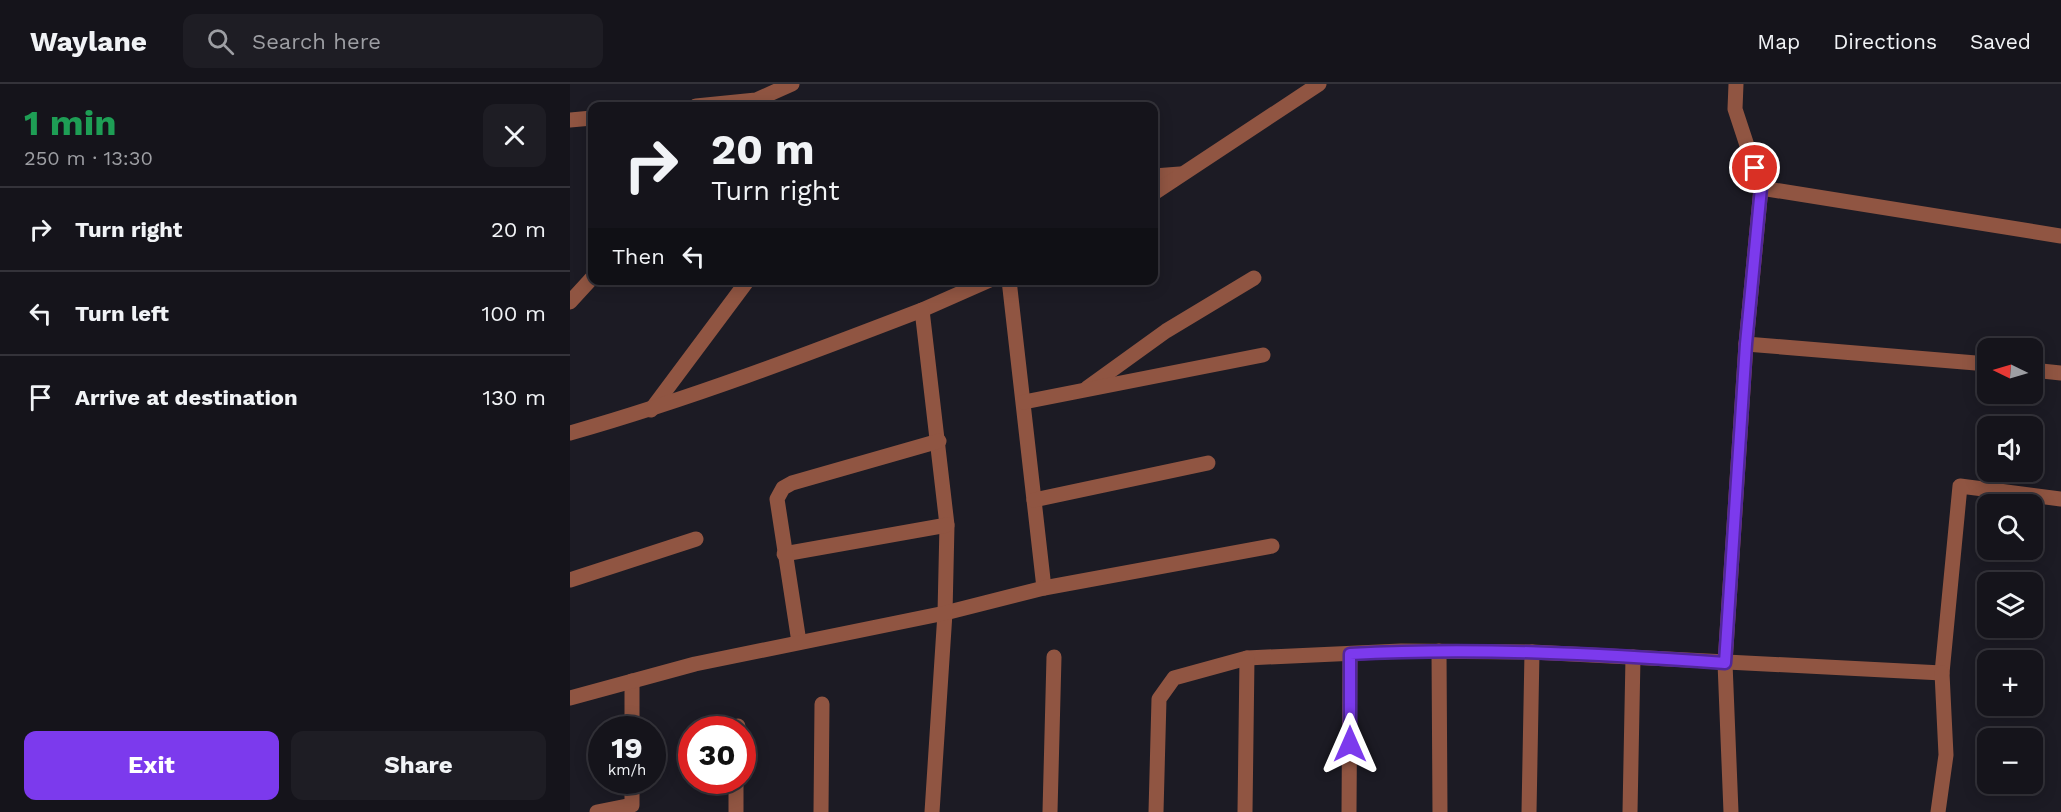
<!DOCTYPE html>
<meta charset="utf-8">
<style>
:root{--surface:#15141b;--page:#1e1d24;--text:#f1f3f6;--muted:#9d9ea3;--line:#34333a;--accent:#7c3aed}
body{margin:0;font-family:"Work Sans",sans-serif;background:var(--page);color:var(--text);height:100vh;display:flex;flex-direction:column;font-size:22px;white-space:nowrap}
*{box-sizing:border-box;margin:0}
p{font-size:20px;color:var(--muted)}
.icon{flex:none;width:33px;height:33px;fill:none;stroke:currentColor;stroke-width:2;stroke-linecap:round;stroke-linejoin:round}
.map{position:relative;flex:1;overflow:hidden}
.panel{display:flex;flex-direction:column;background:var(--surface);width:570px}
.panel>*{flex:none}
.guide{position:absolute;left:18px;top:18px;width:570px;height:183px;border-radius:12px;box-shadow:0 3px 15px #0003,0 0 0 2px var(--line);background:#15141b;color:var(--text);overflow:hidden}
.needle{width:39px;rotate:275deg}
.controls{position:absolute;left:1407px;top:254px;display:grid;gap:12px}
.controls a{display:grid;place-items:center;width:66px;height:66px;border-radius:12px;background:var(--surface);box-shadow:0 3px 15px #0003,0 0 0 2px var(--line);font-size:30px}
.speed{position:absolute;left:18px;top:632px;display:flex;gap:12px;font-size:30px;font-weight:700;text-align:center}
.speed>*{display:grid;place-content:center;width:78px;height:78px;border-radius:50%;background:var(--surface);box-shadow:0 3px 15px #0003,0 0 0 2px var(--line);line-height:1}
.speed small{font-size:15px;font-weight:400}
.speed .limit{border:9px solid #d22;background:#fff;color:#111}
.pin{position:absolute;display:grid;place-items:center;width:51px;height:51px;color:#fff;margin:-26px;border:3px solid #fff;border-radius:50%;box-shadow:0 2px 6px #0007}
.me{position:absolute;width:66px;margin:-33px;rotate:0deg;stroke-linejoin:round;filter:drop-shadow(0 0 4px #0008)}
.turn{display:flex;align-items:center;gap:21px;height:126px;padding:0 24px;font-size:27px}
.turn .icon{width:78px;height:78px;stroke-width:2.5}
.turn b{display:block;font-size:42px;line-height:51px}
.then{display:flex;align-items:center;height:57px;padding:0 24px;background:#0003;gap:12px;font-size:22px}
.round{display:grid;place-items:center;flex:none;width:63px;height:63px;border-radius:12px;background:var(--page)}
.overview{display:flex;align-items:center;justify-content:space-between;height:102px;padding:0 24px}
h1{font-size:36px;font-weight:700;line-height:45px;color:#1e9e55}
.cta{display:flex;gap:12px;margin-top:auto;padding:12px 24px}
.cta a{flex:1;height:69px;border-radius:12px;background:var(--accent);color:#fff;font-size:24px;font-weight:700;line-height:69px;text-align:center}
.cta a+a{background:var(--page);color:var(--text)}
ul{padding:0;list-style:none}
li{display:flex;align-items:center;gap:18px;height:84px;padding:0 24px;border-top:2px solid var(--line)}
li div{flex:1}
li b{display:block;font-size:22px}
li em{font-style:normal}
header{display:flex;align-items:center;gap:36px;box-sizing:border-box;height:84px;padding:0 30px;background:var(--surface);border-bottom:2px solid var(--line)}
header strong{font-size:28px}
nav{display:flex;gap:33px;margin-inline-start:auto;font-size:21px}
.search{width:420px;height:54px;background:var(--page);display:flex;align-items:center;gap:15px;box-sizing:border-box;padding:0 21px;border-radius:12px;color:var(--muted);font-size:22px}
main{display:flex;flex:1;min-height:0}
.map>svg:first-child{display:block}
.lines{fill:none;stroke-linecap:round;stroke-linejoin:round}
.minor{stroke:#905542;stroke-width:15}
.route-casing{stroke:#51269a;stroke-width:15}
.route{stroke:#7c3aed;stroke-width:10}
</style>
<header>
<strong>Waylane</strong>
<div class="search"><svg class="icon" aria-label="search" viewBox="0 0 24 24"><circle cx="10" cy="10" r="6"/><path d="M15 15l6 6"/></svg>Search here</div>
<nav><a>Map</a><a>Directions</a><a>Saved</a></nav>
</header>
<main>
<section class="panel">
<div class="overview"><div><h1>1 min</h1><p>250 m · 13:30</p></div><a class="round"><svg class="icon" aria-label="close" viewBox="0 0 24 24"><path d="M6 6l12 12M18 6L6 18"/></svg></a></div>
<ul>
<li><svg class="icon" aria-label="right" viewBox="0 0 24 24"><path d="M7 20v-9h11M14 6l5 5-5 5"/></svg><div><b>Turn right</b></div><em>20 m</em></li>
<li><svg class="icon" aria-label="left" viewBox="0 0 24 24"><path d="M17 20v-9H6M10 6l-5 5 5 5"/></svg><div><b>Turn left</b></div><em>100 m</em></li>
<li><svg class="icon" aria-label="arrive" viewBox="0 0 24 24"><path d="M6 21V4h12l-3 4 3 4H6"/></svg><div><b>Arrive at destination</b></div><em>130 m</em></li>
</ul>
<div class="cta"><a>Exit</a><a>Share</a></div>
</section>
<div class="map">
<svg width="1491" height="728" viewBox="0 0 1491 728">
<rect width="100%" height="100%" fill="#1c1b24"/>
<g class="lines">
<!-- minor -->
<g class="minor">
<polyline points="1166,0 1165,25 1191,104 1491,152"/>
<polyline points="126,22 186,16 222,0"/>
<polyline points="0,36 22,34"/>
<polyline points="584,92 610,90"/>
<polyline points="584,109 749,0"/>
<polyline points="439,196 474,504"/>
<polyline points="0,218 22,194"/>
<polyline points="352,226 420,196"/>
<polyline points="1176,260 1418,280"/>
<polyline points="1462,286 1491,289"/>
<polyline points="517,304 596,247 684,194"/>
<polyline points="454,318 693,271"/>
<polyline points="81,326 178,196"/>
<path d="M0,349C120,315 235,271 352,226L377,441L375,529L362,728"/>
<polyline points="464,416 638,379"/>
<polyline points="214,470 377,441"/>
<polyline points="0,496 126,455"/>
<polyline points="229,558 207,415 213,404 222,399 369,357"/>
<polyline points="869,567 870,728"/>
<polyline points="62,597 62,645"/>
<polyline points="0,614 125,580 375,529 474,504 702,462"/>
<polyline points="168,645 168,642"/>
<polyline points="27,728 62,721 62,696"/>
<polyline points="166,728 166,696"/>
<polyline points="251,728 252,620"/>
<polyline points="480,728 484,573"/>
<polyline points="586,728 589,615 604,594 677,574 831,567 962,568 1372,589 1390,402 1491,415"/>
<polyline points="675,728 677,574"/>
<polyline points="779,728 780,570"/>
<polyline points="959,728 962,568"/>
<polyline points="1060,728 1063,573"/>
<polyline points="1161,728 1155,579 1176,260 1191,104"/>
<polyline points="1368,728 1376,671 1372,589"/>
</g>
</g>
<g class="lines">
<defs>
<path id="route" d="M780,660V570C905,563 1030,570 1155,579L1176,260L1191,104L1185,84"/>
</defs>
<!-- route casing -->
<use href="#route" class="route-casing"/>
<!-- route -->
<use href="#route" class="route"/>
</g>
</svg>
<div class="controls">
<a><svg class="needle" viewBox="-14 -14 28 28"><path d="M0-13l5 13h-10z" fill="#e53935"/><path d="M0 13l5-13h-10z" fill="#9d9ea3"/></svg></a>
<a><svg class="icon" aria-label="sound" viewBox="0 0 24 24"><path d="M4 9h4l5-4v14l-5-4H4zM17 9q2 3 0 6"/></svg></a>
<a><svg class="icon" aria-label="search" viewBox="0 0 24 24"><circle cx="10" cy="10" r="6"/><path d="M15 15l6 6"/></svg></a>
<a><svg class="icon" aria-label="layers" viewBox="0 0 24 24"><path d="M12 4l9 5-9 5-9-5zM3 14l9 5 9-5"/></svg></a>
<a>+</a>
<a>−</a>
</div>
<div class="speed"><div>19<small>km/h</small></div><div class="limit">30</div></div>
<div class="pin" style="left:1185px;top:84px;background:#d93025"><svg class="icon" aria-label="arrive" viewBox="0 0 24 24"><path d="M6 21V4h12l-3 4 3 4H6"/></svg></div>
<svg class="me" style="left:780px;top:660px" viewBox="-20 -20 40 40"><path d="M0-17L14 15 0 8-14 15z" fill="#7c3aed" stroke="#fff" stroke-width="4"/></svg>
<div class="guide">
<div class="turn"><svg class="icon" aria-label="right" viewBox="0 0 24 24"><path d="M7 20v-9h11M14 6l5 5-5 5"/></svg><div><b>20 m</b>Turn right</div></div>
<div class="then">Then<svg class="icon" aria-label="left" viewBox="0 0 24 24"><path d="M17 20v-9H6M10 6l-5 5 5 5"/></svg></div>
</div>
</div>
</main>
